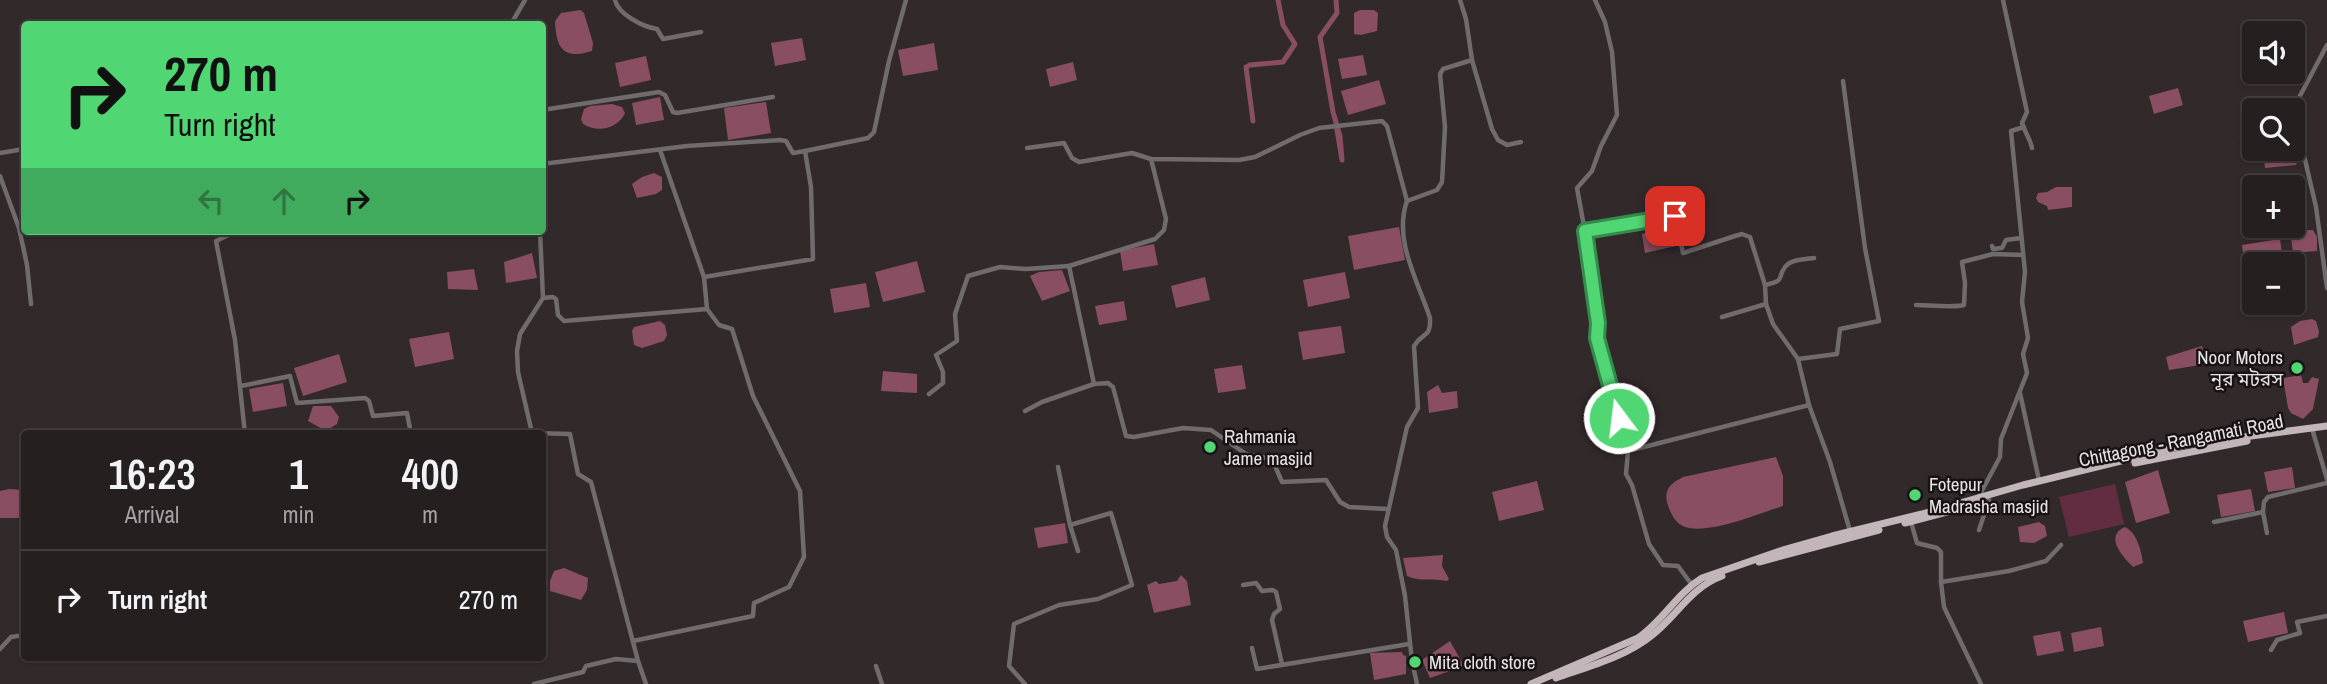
<!DOCTYPE html>
<meta charset="utf-8">
<style>
:root{--surface:#261f20;--page:#2e2729;--text:#f1f3f6;--muted:#a4a2a5;--line:#423d3e}
body{margin:0;font-family:"Archivo Narrow","Noto Sans Bengali",sans-serif;background:var(--page);color:var(--text);height:100vh;display:flex;flex-direction:column;font-size:26px;white-space:nowrap}
*{box-sizing:border-box;margin:0}
p{font-size:23px;color:var(--muted)}
.icon{flex:none;width:38px;height:38px;fill:none;stroke:currentColor;stroke-width:2;stroke-linecap:round;stroke-linejoin:round}
.map{position:relative;flex:1;overflow:hidden}
.panel{position:absolute;left:21px;top:430px;width:525px;height:231px;display:flex;flex-direction:column;background:var(--surface);border-radius:7px;box-shadow:0 2px 5px #0004,0 0 0 2px var(--line)}
.panel>*{flex:none}
.guide{position:absolute;left:21px;top:21px;width:525px;height:214px;border-radius:7px;box-shadow:0 2px 5px #0004,0 0 0 2px var(--line);background:#51d674;color:#111;overflow:hidden}
.controls{position:absolute;left:2242px;top:21px;display:grid;gap:14px}
.controls a{display:grid;place-items:center;width:63px;height:63px;border-radius:7px;background:var(--surface);box-shadow:0 2px 5px #0004,0 0 0 2px var(--line);font-size:35px}
.pin{position:absolute;display:grid;place-items:center;width:60px;height:60px;color:#fff;margin:-30px;border-radius:14px;box-shadow:0 4px 10px #0006}
.me{position:absolute;width:77px;margin:-38px;rotate:345deg;stroke-linejoin:round;filter:drop-shadow(0 0 5px #0008)}
.turn{display:flex;align-items:center;gap:24px;height:147px;padding:0 28px;font-size:32px}
.turn .icon{width:91px;height:91px;stroke-width:2.5}
.turn b{display:block;font-size:49px;line-height:60px}
.lanes{display:flex;align-items:center;height:66px;padding:0 28px;background:#0003;justify-content:center;gap:35px;direction:ltr}
.lanes .off{opacity:.35}
.eta{display:flex;justify-content:space-evenly;align-items:center;height:119px;text-align:center}
.eta b{font-size:42px;font-weight:600;line-height:49px}
ul{padding:0;list-style:none}
li{display:flex;align-items:center;gap:21px;height:98px;padding:0 28px;border-top:2px solid var(--line)}
li div{flex:1}
li b{display:block;font-size:26px}
li em{font-style:normal}
.map>svg:first-child{display:block}
.green{fill:#632d41}
.water{fill:#894e62}
.lines{fill:none;stroke-linecap:round;stroke-linejoin:round}
.canal{stroke:#894e62;stroke-width:5}
.minor{stroke:#706b6d;stroke-width:4.5}
.trunk{stroke:#c2b6ba;stroke-width:7}
.route-casing{stroke:#358b4b;stroke-width:18}
.route{stroke:#51d674;stroke-width:12}
.poi-dot{fill:#51d674;stroke:#171314;stroke-width:2.5}
.labels{text-anchor:middle;dominant-baseline:central;stroke-width:5;stroke-linejoin:round;paint-order:stroke}
.poi-label{font-size:19px;fill:#e9e2e4;stroke:#171314;text-anchor:start}
.street-label{font-size:19px;fill:#e9e2e4;stroke:#171314}
</style>
<div class="map">
<svg width="2327" height="684" viewBox="0 0 2327 684">
<rect width="100%" height="100%" fill="#32292b"/>
<!-- green -->
<polygon class="green" points="2115,484 2124,524 2069,537 2059,497"/>
<!-- water -->
<g class="water">
<path d="M580,10L584,13L593,43L592,51C564,60 556,49 555,21L561,13Z"/>
<polygon points="1374,10 1378,13 1377,31 1361,35 1354,34 1354,13 1360,10"/>
<polygon points="802,38 806,60 775,66 771,43"/>
<polygon points="934,43 938,70 903,76 898,50"/>
<polygon points="1363,55 1367,75 1342,79 1338,59"/>
<polygon points="646,56 651,80 620,87 615,63"/>
<polygon points="1073,62 1077,80 1050,87 1046,69"/>
<polygon points="1379,80 1386,104 1348,115 1341,91"/>
<polygon points="2178,88 2183,105 2154,114 2149,96"/>
<polygon points="660,97 664,120 636,125 632,103"/>
<polygon points="766,102 771,133 728,140 724,108"/>
<path d="M612,104L622,107L625,113C618,129 597,133 583,124L581,119L584,109L590,106Z"/>
<path d="M2293,138C2298,147 2300,155 2296,165L2265,168L2263,149H2292Z"/>
<polygon points="654,173 662,177 662,190 656,194 637,198 632,184 642,177"/>
<polygon points="2056,187 2072,187 2072,207 2048,210 2047,206 2038,202 2036,198 2038,193 2047,192"/>
<polygon points="1699,206 1703,209 1705,228 1684,233 1681,221 1682,212 1686,208"/>
<polygon points="1671,226 1676,246 1645,253 1642,234"/>
<polygon points="1399,227 1405,260 1354,270 1348,236"/>
<polygon points="2304,230 2313,230 2317,237 2317,251 2293,253 2291,237 2295,232"/>
<polygon points="2280,239 2283,261 2245,267 2242,245"/>
<polygon points="1154,244 1158,265 1123,271 1120,251"/>
<polygon points="532,253 537,278 506,283 504,262"/>
<polygon points="917,261 925,292 883,302 875,272"/>
<polygon points="474,269 478,290 448,289 447,272"/>
<polygon points="1062,270 1070,291 1042,301 1030,276 1039,272"/>
<polygon points="1345,272 1350,298 1308,307 1303,280"/>
<polygon points="1205,277 1210,300 1176,308 1171,286"/>
<polygon points="866,283 870,307 834,313 830,289"/>
<polygon points="1124,301 1127,320 1099,325 1095,306"/>
<polygon points="2312,319 2316,321 2319,332 2318,337 2294,345 2291,327 2300,321"/>
<polygon points="660,321 665,325 667,335 664,341 642,348 634,345 632,331 634,327"/>
<polygon points="1341,326 1345,353 1303,360 1298,332"/>
<polygon points="449,332 454,359 415,367 409,339"/>
<polygon points="2202,346 2206,364 2169,370 2166,357"/>
<polygon points="339,354 347,382 303,396 294,368"/>
<polygon points="1242,365 1246,389 1218,393 1214,369"/>
<polygon points="883,371 917,374 917,393 881,391"/>
<polygon points="2301,375 2303,383 2308,383 2312,377 2319,379 2313,409 2303,419 2291,413 2288,408 2283,378"/>
<polygon points="283,383 287,406 253,412 249,389"/>
<polygon points="1438,385 1442,393 1457,391 1458,408 1429,413 1427,392"/>
<polygon points="313,406 331,406 339,417 337,424 326,431 308,421"/>
<path d="M1776,457L1783,476V506C1760,513 1702,538 1681,525C1674,521 1669,510 1667,502C1664,488 1672,483 1683,477Z"/>
<polygon points="2292,467 2295,488 2268,492 2264,472"/>
<polygon points="2158,470 2170,513 2136,523 2125,482"/>
<polygon points="1537,481 1544,510 1499,521 1492,492"/>
<polygon points="9,489 24,490 24,516 18,518 0,518 0,491"/>
<polygon points="2251,489 2255,511 2221,517 2217,495"/>
<polygon points="2039,522 2045,526 2047,536 2034,543 2020,542 2018,527"/>
<polygon points="1065,523 1068,543 1038,548 1034,528"/>
<path d="M2125,527C2137,533 2141,550 2143,563L2133,567C2122,556 2104,536 2125,527Z"/>
<path d="M1443,555L1442,566L1449,579L1447,581C1434,578 1419,582 1407,576L1403,558Z"/>
<polygon points="564,568 588,578 587,590 581,600 550,591 550,581 554,571"/>
<polygon points="1181,575 1187,581 1191,605 1154,613 1147,585 1156,581 1159,584 1177,581"/>
<polygon points="2284,612 2288,633 2248,642 2243,621"/>
<polygon points="2101,627 2104,646 2074,652 2071,633"/>
<polygon points="2060,631 2064,651 2037,656 2033,636"/>
<polygon points="1450,641 1464,666 1430,678 1422,660"/>
<polygon points="1402,652 1403,655 1406,656 1406,674 1374,680 1370,653"/>
</g>
<g class="lines">
<!-- canal -->
<g class="canal">
<polyline points="1336,0 1337,13 1320,37 1333,112 1340,136 1342,160 1336,124"/>
<polyline points="1253,121 1246,67 1250,65 1283,62 1295,44 1283,25 1278,0"/>
</g>
<!-- minor -->
<g class="minor">
<path d="M615,0C618,14 643,27 657,29L663,39L701,32"/>
<polyline points="1595,0 1605,22 1612,52 1617,115 1601,146 1592,171 1577,188 1591,265 1598,323 1597,338 1628,451 1626,474 1632,485 1649,544 1663,565 1678,566 1692,585"/>
<path d="M2003,0L2027,112L2022,123C2025,133 2030,138 2032,148"/>
<polyline points="511,24 525,0"/>
<polyline points="1472,60 1492,129 1498,140 1507,145 1521,142"/>
<polyline points="2293,108 2316,207 2327,288"/>
<polyline points="2293,109 2327,45"/>
<polyline points="542,110 659,92 665,95 673,112 677,113 773,97"/>
<polyline points="2242,138 2254,132"/>
<polyline points="1027,148 1064,143 1072,158 1079,162 1132,153 1151,159 1239,160 1255,157 1300,135 1319,128 1382,121 1387,126 1407,201"/>
<polyline points="660,150 704,277 707,309"/>
<polyline points="805,151 868,138 874,132 889,61 906,0"/>
<polyline points="0,153 24,149"/>
<polyline points="542,164 687,146 780,140 786,141 793,153 805,151 811,187 813,259 704,277"/>
<polyline points="0,176 19,228 27,265 31,304"/>
<polyline points="237,231 216,241 235,340 245,434"/>
<polyline points="540,231 543,298 520,334 517,351 518,372 532,433 570,434 578,474 591,482 638,661 646,684"/>
<polyline points="1585,231 1675,216 1683,253 1735,236 1742,234 1750,237 1765,285 1766,304 1722,317"/>
<polyline points="1992,246 1993,249 2002,248 2006,240 2021,238"/>
<polyline points="1069,266 1155,239 1164,230 1166,219 1151,159"/>
<path d="M1765,285C1787,280 1776,279 1785,267C1791,259 1806,259 1814,258"/>
<polyline points="543,298 553,297 556,299 558,315 564,321 707,309 719,325 732,329 753,396 800,491 804,557 789,587 754,603 753,616 633,641"/>
<polyline points="1766,304 1773,324 1798,359 1809,405 1830,462 1850,531"/>
<path d="M1916,305C1928,305 1954,308 1964,305L1965,283L1962,262L1993,254L2023,255"/>
<polyline points="1798,359 1837,354 1840,329 1879,321 1865,248 1843,81"/>
<polyline points="241,386 290,376 297,403 365,398 369,401 373,416 407,413 411,434"/>
<polyline points="2020,393 2039,480"/>
<polyline points="929,394 943,383 943,372 936,355 957,341 955,314 968,276 1000,267 1026,269 1069,266 1094,384 1108,383 1113,387 1126,436 1134,437 1183,428 1211,430 1246,454 1272,459 1282,482 1326,480 1340,502 1349,507 1388,509"/>
<polyline points="1025,411 1042,402 1094,384"/>
<polyline points="2313,432 2327,479"/>
<polyline points="1628,451 1809,405"/>
<polyline points="1058,467 1070,525"/>
<polyline points="1978,498 2000,457 2001,439 2027,373 2023,354 2028,338 2022,302 2025,272 2011,131 2024,127"/>
<polyline points="2263,512 2267,533"/>
<polyline points="1911,522 1917,543 1937,548 1941,552 1941,582 2009,571 2046,561 2061,545"/>
<polyline points="2214,522 2263,512 2264,502 2268,497 2327,483"/>
<polyline points="1979,530 1989,500"/>
<polyline points="1941,582 1944,607 1981,684"/>
<polyline points="1243,585 1256,583 1262,591 1273,590 1276,592 1280,609 1274,614 1272,620 1282,664"/>
<polyline points="1252,648 1257,669 1409,644"/>
<polyline points="0,649 11,637 24,635"/>
<polyline points="2271,650 2277,640 2300,633 2297,622 2327,616"/>
<polyline points="876,666 882,684"/>
<polyline points="534,684 583,672 586,666 616,659 638,661"/>
<polyline points="1025,684 1009,666 1014,624 1059,605 1098,599 1132,585 1111,513 1070,525 1078,551"/>
<path d="M1417,684L1412,661L1405,596L1396,550L1387,537L1385,526L1407,427L1418,408L1414,346C1422,332 1431,339 1430,318C1418,281 1393,240 1407,201L1437,190L1442,182L1445,127L1440,74L1443,69L1472,60L1466,19L1460,0"/>
</g>
<!-- trunk -->
<g class="trunk">
<polyline points="2135,463 2247,441"/>
<polyline points="1905,523 1981,503"/>
<polyline points="1759,562 1879,530"/>
<path d="M1556,678C1587,667 1625,657 1651,636C1676,617 1691,587 1722,576"/>
<path d="M1531,684L1638,638C1663,621 1677,593 1702,578L1786,549L1832,536L1922,514L2023,485L2190,444L2327,426"/>
</g>
</g>
<g class="lines">
<defs>
<polyline id="route" points="1619,418 1597,338 1598,323 1585,231 1675,216"/>
</defs>
<!-- route casing -->
<use href="#route" class="route-casing"/>
<!-- route -->
<use href="#route" class="route"/>
</g>
<!-- markers -->
<g class="poi-dot">
<circle cx="2297" cy="368" r="7"/>
<circle cx="1210" cy="447" r="7"/>
<circle cx="1915" cy="495" r="7"/>
<circle cx="1415" cy="662" r="7"/>
</g>
<g class="labels">
<!-- poi labels -->
<g class="poi-label">
<text x="2283" y="357" text-anchor="end">Noor Motors<tspan x="2283" dy="22">নূর মটরস</tspan></text>
<text x="1224" y="436">Rahmania<tspan x="1224" dy="22">Jame masjid</tspan></text>
<text x="1929" y="484">Fotepur<tspan x="1929" dy="22">Madrasha masjid</tspan></text>
<text x="1429" y="662">Mita cloth store</text>
</g>
<!-- street labels -->
<g class="street-label">
<text transform="translate(2181 440) rotate(-11)">Chittagong - Rangamati Road</text>
</g>
</g>
</svg>
<div class="controls">
<a><svg class="icon" aria-label="sound" viewBox="0 0 24 24"><path d="M4 9h4l5-4v14l-5-4H4zM17 9q2 3 0 6"/></svg></a>
<a><svg class="icon" aria-label="search" viewBox="0 0 24 24"><circle cx="10" cy="10" r="6"/><path d="M15 15l6 6"/></svg></a>
<a>+</a>
<a>−</a>
</div>
<div class="pin" style="left:1675px;top:216px;background:#d93025"><svg class="icon" aria-label="arrive" viewBox="0 0 24 24"><path d="M6 21V4h12l-3 4 3 4H6"/></svg></div>
<svg class="me" style="left:1619px;top:418px" viewBox="-20 -20 40 40"><circle r="17" fill="#51d674" stroke="#fff" stroke-width="3"/><path d="M0-11L8 9 0 5-8 9z" fill="#fff"/></svg>
<div class="guide">
<div class="turn"><svg class="icon" aria-label="right" viewBox="0 0 24 24"><path d="M7 20v-9h11M14 6l5 5-5 5"/></svg><div><b>270 m</b>Turn right</div></div>
<div class="lanes"><svg class="icon off" aria-label="left" viewBox="0 0 24 24"><path d="M17 20v-9H6M10 6l-5 5 5 5"/></svg><svg class="icon off" aria-label="ahead" viewBox="0 0 24 24"><path d="M12 20V5M6 11l6-6 6 6"/></svg><svg class="icon" aria-label="right" viewBox="0 0 24 24"><path d="M7 20v-9h11M14 6l5 5-5 5"/></svg></div>
</div>
<section class="panel">
<div class="eta">
<div><b>16:23</b><p>Arrival</p></div>
<div><b>1</b><p>min</p></div>
<div><b>400</b><p>m</p></div>
</div>
<ul>
<li><svg class="icon" aria-label="right" viewBox="0 0 24 24"><path d="M7 20v-9h11M14 6l5 5-5 5"/></svg><div><b>Turn right</b></div><em>270 m</em></li>
</ul>
</section>
</div>
